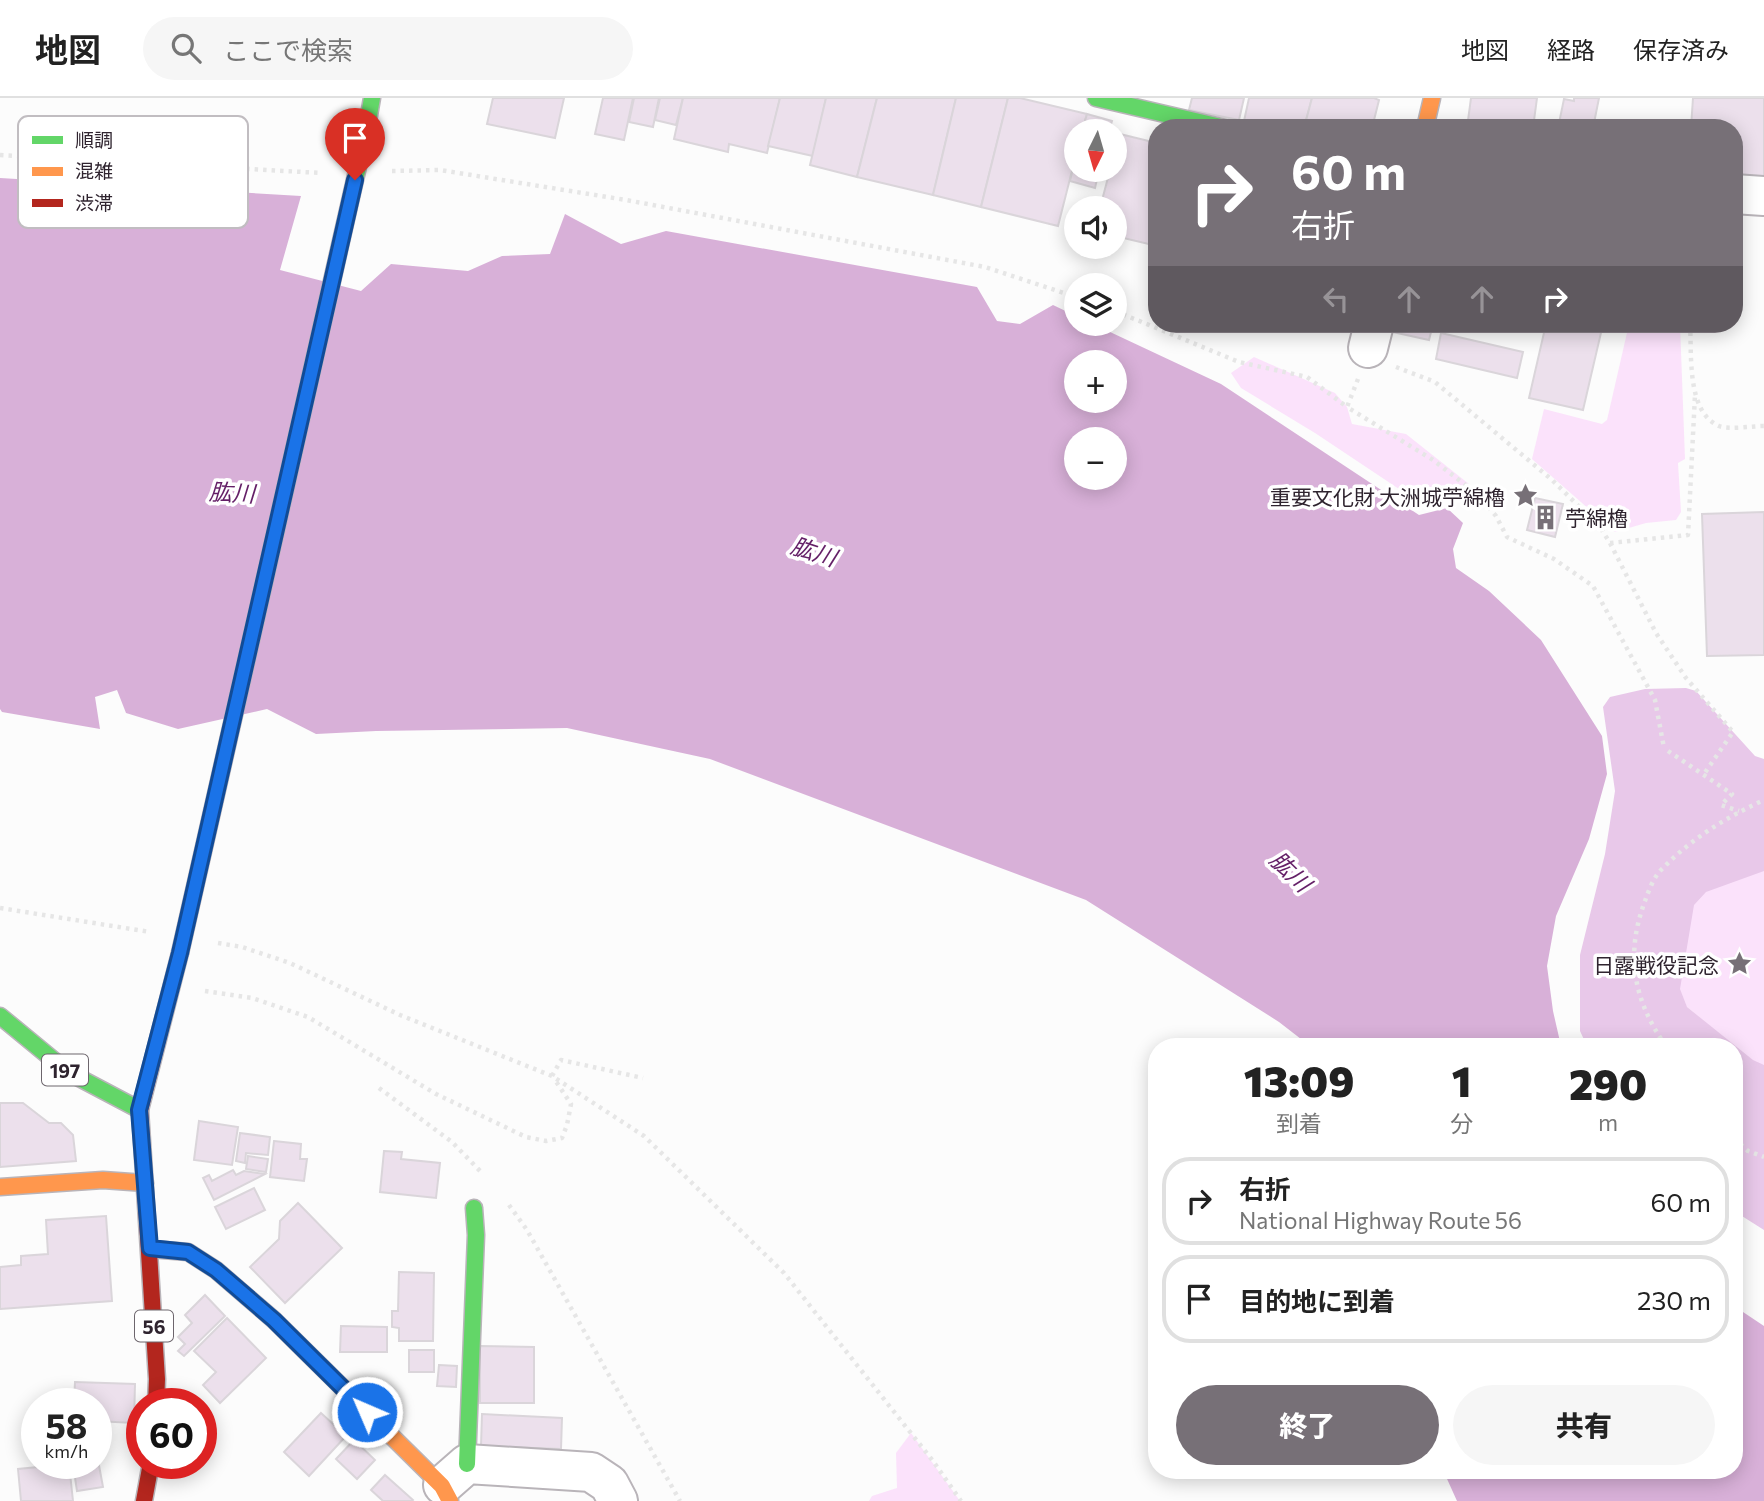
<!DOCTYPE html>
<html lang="ja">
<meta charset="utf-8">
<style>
:root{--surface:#fff;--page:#f6f6f6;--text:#222;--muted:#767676;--line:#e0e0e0;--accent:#777077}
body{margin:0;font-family:Commissioner,"Noto Sans JP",sans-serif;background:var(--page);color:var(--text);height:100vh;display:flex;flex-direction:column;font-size:26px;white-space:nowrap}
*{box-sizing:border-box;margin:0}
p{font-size:23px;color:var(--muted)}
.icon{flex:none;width:38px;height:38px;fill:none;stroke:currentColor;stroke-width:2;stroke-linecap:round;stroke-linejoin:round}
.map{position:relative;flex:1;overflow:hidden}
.drawer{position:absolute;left:1148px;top:940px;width:595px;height:441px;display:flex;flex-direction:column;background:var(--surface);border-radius:28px;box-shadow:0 4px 18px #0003}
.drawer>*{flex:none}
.guide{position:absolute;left:1148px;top:21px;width:595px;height:214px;border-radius:28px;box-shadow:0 4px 18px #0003;background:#777077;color:#fff;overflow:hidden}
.needle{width:46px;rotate:185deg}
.buttons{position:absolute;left:1064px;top:21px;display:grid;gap:14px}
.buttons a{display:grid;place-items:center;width:63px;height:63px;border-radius:50%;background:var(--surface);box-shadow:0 4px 18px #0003;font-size:35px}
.speed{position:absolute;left:21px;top:1290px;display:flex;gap:14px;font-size:35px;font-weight:700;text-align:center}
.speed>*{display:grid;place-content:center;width:91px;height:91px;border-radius:50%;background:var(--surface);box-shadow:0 4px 18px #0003;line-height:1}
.speed small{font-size:18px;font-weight:400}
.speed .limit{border:10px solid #d22;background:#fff;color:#111}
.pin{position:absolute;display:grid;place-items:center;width:60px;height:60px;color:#fff;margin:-72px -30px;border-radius:50% 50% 50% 0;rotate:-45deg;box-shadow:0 0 7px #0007}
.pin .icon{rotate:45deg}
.me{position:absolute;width:77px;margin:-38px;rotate:315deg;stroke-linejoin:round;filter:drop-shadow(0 0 5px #0008)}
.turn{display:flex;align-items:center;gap:24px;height:147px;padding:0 28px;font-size:32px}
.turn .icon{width:91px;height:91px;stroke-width:2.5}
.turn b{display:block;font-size:49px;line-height:60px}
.lanes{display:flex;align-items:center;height:66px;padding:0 28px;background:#0003;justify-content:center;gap:35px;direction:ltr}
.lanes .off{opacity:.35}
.eta{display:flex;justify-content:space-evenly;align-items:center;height:119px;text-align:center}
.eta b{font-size:42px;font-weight:800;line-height:49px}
.button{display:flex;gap:14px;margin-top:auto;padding:14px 28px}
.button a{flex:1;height:80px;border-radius:42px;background:var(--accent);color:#fff;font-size:28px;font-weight:800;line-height:80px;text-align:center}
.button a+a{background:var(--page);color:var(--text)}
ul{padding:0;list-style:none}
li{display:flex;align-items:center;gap:21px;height:88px;margin:0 14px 10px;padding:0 14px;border:4px solid var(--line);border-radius:28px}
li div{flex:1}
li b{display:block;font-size:26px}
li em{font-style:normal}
header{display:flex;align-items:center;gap:42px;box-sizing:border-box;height:98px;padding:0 35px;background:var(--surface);border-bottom:2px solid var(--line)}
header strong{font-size:33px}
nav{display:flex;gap:38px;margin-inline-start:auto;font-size:24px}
.search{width:490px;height:63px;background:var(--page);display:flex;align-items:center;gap:18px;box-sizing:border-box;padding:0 24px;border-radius:38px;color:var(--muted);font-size:26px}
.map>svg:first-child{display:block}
.green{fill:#fbe2fb}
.forest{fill:#e8c8e9}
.water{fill:#d8b0d8;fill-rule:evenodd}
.building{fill:#ece0ec;stroke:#dad5da;stroke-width:2}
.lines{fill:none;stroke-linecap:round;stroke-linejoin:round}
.street-casing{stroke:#b9b4b9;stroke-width:42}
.fast-casing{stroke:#b9b4b9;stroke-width:19}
.slow-casing{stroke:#b9b4b9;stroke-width:19}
.jam-casing{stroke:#b9b4b9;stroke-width:19}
.path{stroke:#e6e6e6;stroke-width:4.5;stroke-dasharray:3.5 5;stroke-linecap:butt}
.street{stroke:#fff;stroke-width:38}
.fast{stroke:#63d668;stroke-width:16}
.slow{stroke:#ff974d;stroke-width:16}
.jam{stroke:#b3261e;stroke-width:16}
.fast-bridge-casing{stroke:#b9b4b9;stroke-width:19;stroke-linecap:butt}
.jam-bridge-casing{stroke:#b9b4b9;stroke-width:19;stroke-linecap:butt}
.fast-bridge{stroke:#63d668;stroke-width:16}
.jam-bridge{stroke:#b3261e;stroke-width:16}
.route-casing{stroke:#114b97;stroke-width:18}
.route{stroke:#1a73e8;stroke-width:12}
.labels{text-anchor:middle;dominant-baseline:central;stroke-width:7;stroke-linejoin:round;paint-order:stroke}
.shield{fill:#fff;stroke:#6d666d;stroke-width:2}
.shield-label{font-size:19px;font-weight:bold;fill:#2f242f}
.poi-label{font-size:21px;fill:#2f242f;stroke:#fff;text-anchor:end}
.water-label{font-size:23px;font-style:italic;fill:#641f67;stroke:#fff}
.key{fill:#fff;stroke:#c1bdc1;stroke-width:2}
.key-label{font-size:19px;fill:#2f242f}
</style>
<header>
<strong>地図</strong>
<div class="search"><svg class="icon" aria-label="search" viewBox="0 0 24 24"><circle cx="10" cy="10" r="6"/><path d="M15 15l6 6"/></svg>ここで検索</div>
<nav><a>地図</a><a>経路</a><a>保存済み</a></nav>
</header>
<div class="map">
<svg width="1764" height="1403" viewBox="0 0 1764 1403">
<rect width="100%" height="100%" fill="#fcfcfc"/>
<!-- green -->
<g class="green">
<polygon points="1629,226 1680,226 1685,361 1678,365 1681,414 1676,422 1646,425 1615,434 1532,361 1544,311 1602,326 1607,322"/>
<polygon points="1254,259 1335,295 1347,309 1352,326 1406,336 1469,386 1448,401 1420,405 1315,335 1241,290 1231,275"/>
<polygon points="1764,668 1764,1112 1734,948 1605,841"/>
<polygon points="911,1335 960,1403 869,1403 872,1398 897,1390 896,1355"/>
</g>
<!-- forest -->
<polygon class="forest" points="1686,590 1696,593 1755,658 1764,661 1764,773 1706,794 1694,807 1680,891 1687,909 1753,962 1764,967 1764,1132 1734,1113 1734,948 1587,948 1580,933 1580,857 1605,756 1615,693 1603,609 1610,599 1645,591"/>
<!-- water -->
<g class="water">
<path d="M0,80L301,98L280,172L361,193L391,166L468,173L502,158L550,156L565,116L621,146L666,133L977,189L997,223L1020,226L1053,207L1076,218V226H1093L1221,286L1419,417L1447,410L1463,425L1453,451L1456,470L1489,493L1541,542L1602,638L1607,676L1589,741L1556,818L1547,868L1553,913L1561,948H1310L1279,924L1086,802L710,661L567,630L376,633L316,636L267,611L178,631L126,615L117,592L95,599L100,631L2,614L0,611ZM1076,264H1115V303H1076ZM1076,341H1115V380H1076Z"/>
<polygon points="1734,1208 1764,1228 1764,1403 1457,1403 1443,1372 1734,1372"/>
</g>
<!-- building -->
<g class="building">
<polygon points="493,0 564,0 555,40 487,26"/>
<polygon points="603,0 633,0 624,42 595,36"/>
<polygon points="634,0 659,0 653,29 629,24"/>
<polygon points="660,0 683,0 676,27 655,22"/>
<polygon points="683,0 780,0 767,55 729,46 728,54 674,41"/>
<polygon points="780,0 826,0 813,58 768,48"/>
<polygon points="826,0 877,0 857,79 810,67"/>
<polygon points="877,0 956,0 933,97 857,79"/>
<polygon points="956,0 1008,0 981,109 933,97"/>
<polygon points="1008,0 1020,0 1087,16 1082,33 1076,33 1076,57 1058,128 981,109"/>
<polygon points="1192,0 1244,0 1239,22 1189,12"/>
<polygon points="1249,0 1312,0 1304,30 1273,30 1244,23"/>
<polygon points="1312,0 1374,0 1379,2 1372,30 1304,30"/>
<polygon points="1471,0 1537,0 1533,30 1467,30"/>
<polygon points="1574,0 1599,0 1593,30 1558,30 1564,1 1574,3"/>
<polygon points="1693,0 1764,0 1764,79 1734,76 1734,30 1691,30"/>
<polygon points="1087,16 1112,23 1109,33 1082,33"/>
<polygon points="1120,36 1157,45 1157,148 1115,138 1115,110 1100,110 1110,72 1115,72 1115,54"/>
<polygon points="1076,57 1076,72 1099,72 1095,90 1070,83"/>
<polygon points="1380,226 1433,226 1429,242 1379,231"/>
<polygon points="1546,226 1603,226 1583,312 1529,300"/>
<polygon points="1441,235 1523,254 1517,280 1436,261"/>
<polygon points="1535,400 1563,406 1555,439 1527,432"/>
<polygon points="1764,414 1764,557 1707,558 1702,416"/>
<polygon points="0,1005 23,1005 49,1025 61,1025 73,1037 76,1063 0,1069"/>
<polygon points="199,1023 238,1029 232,1067 194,1062"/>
<polygon points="240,1035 270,1039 268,1057 246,1055 245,1065 236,1063"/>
<polygon points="274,1043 301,1046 300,1061 307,1061 304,1083 270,1079"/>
<polygon points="384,1053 402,1054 401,1061 440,1065 436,1100 380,1094"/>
<polygon points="248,1058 268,1061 266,1074 246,1071"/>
<polygon points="233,1072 236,1077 244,1073 265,1076 214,1102 203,1080 209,1077 212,1083"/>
<polygon points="254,1090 265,1112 226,1131 215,1109"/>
<polygon points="298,1105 342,1150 285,1205 250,1169 279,1141 280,1123"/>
<polygon points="106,1118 112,1203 0,1211 0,1169 21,1167 21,1158 48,1156 46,1122"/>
<polygon points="399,1174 434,1175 433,1243 399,1243 399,1230 392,1229 392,1213 398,1213"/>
<polygon points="205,1197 225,1218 184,1258 178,1253 185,1246 178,1239 192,1225 185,1217"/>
<polygon points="227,1220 266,1260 220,1305 203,1287 216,1274 194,1253"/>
<polygon points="341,1228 387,1229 387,1254 340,1254"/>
<polygon points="480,1248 534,1249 534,1305 480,1305"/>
<rect x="409" y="1252" width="25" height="22"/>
<polygon points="439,1267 457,1268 456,1289 437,1288"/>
<polygon points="75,1284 135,1286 134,1325 96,1323 96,1306 74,1306"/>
<polygon points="321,1315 346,1338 309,1378 284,1354"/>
<polygon points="482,1316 562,1320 561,1351 481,1348"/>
<polygon points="354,1342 375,1362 357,1381 336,1361"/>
<polygon points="98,1362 103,1389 77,1393 73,1366 96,1365"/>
<polygon points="69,1366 73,1403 21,1403 18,1371"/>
<polygon points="385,1377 413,1402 412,1403 383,1403 371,1392"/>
</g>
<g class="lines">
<defs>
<g id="street">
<polyline points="1734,96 1764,98"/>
<polyline points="1368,250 1374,226"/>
<polyline points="443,1387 467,1366 591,1374 609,1386 618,1403"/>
</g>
<g id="fast">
<polyline points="1096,0 1225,30"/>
<polyline points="367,29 372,0"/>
<polyline points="0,918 68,974 140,1012"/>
<polyline points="467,1366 476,1137 474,1110"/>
</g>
<g id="slow">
<polyline points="1425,30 1432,0"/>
<polyline points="0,1089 103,1082 145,1085"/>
<polyline points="150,1151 188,1154 216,1172 274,1222 442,1388 450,1403"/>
</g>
<g id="jam">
<polyline points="156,1306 157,1281 140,1012 180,855"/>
<polyline points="144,1403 151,1365"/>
</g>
</defs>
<!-- street casing -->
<use href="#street" class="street-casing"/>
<!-- fast casing -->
<use href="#fast" class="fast-casing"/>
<!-- slow casing -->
<use href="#slow" class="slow-casing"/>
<!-- jam casing -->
<use href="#jam" class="jam-casing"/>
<!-- path -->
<g class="path">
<polyline points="0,57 321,75"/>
<polyline points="392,73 440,72 626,102 985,169 1076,199"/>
<polyline points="1115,213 1239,264 1307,279 1347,309"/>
<path d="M1690,226C1692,255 1686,314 1719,328C1728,332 1753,328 1764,328"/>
<polyline points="1396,269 1435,284 1551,381 1600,429 1610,445 1688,437 1695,297"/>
<polyline points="1358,281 1347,309 1433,362 1477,396 1496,418 1507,439 1554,461 1593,488 1655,602 1664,650"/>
<polyline points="1610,445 1656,535 1686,580 1733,634 1704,676"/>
<polyline points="1668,653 1732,696 1721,707 1739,713"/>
<polyline points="0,810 150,834"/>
<polyline points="218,845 242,849 290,865 400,917 552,978 644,1038 784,1175 933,1363 961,1403"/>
<polyline points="205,893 252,900 308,919 436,996 526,1039 546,1043 562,1040 567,1027 571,1006 555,982"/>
<path d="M1666,948C1633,902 1625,856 1645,803C1649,792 1654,778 1663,770C1692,740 1727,719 1764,702"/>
<polyline points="552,978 561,962 643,980"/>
<polyline points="379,990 452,1044 483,1076"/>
<polyline points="1734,1040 1748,1053 1764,1059"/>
<polyline points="509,1107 527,1132 680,1403"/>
</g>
<!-- street -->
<use href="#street" class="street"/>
<!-- fast -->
<use href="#fast" class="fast"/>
<!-- slow -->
<use href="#slow" class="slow"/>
<!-- jam -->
<use href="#jam" class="jam"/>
<defs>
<g id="fast-bridge">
<polyline points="339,152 367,29"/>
<polyline points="180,855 268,467"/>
</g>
<polyline id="jam-bridge" points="268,467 339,152"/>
</defs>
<!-- fast-bridge casing -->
<use href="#fast-bridge" class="fast-bridge-casing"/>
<!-- jam-bridge casing -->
<use href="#jam-bridge" class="jam-bridge-casing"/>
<!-- fast-bridge -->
<use href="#fast-bridge" class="fast-bridge"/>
<!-- jam-bridge -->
<use href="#jam-bridge" class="jam-bridge"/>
</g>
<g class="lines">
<defs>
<polyline id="route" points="355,82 180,855 139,1012 150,1150 188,1154 216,1172 274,1222 367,1314"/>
</defs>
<!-- route casing -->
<use href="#route" class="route-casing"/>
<!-- route -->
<use href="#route" class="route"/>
</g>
<!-- icons -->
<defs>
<symbol id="sight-bare" viewBox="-9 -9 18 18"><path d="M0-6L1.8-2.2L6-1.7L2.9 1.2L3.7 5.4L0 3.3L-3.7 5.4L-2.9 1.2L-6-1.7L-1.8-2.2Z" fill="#777077" stroke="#fff" stroke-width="2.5" paint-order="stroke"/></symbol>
<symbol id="building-bare" viewBox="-9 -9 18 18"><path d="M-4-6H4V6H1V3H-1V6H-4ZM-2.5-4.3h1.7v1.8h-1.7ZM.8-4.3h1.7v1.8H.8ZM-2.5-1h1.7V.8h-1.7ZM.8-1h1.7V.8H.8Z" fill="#777077" stroke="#fff" stroke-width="2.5" paint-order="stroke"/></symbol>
</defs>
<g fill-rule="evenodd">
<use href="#sight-bare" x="1508" y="380" width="35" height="35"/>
<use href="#building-bare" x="1528" y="402" width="35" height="35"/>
<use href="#sight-bare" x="1722" y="848" width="35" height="35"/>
</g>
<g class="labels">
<!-- shield labels -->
<g class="shield">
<rect x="42" y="956.5" width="46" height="31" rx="5"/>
<rect x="135" y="1212.5" width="38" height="31" rx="5"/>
</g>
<g class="shield-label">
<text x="65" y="972">197</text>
<text x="154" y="1228">56</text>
</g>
<!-- poi labels -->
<g class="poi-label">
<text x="1505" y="398">重要文化財 大洲城苧綿櫓</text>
<text x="1565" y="419" text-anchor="start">苧綿櫓</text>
<text x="1719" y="866">日露戦役記念</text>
</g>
<!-- water labels -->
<g class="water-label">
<text transform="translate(232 394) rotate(3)">肱川</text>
<text transform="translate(814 453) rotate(18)">肱川</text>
<text transform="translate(1291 773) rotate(44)">肱川</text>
</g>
</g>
<!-- legend -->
<rect x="18" y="18" width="230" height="112" rx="10" class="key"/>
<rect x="32" y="38" width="31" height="8" fill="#63d668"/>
<rect x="32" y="69" width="31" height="9" fill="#ff974d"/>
<rect x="32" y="101" width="31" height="8" fill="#b3261e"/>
<g class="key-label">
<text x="75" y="49">順調</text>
<text x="75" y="80">混雑</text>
<text x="75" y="112">渋滞</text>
</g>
</svg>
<div class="buttons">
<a><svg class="needle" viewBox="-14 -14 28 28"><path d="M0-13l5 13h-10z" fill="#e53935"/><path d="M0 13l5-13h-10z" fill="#767676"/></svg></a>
<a><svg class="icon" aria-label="sound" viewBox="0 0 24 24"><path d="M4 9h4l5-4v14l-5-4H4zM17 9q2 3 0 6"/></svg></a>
<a><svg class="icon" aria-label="layers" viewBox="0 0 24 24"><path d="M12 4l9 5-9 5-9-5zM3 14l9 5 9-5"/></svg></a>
<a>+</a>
<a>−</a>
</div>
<div class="speed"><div>58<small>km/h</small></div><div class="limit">60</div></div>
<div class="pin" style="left:355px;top:82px;background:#d93025"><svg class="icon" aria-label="arrive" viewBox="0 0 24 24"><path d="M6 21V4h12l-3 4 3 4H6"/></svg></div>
<svg class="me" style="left:367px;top:1314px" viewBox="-20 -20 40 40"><circle r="17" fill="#1a73e8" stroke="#fff" stroke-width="3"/><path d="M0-11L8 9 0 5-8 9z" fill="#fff"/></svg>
<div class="guide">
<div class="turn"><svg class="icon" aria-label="right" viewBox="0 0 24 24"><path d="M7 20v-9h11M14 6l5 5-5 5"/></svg><div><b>60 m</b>右折</div></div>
<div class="lanes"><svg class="icon off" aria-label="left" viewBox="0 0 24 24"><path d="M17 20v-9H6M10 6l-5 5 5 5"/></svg><svg class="icon off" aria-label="ahead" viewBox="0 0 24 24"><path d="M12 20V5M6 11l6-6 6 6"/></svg><svg class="icon off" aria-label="ahead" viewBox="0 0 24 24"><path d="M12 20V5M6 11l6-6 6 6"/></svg><svg class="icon" aria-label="right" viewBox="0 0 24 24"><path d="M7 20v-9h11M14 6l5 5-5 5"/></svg></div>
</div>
<section class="drawer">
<div class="eta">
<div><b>13:09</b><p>到着</p></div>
<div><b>1</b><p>分</p></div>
<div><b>290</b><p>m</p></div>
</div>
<ul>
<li><svg class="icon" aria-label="right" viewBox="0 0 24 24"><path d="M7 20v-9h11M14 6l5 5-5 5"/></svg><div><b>右折</b><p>National Highway Route 56</p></div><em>60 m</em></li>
<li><svg class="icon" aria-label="arrive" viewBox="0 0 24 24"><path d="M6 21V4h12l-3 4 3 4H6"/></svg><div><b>目的地に到着</b></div><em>230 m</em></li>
</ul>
<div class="button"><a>終了</a><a>共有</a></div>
</section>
</div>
